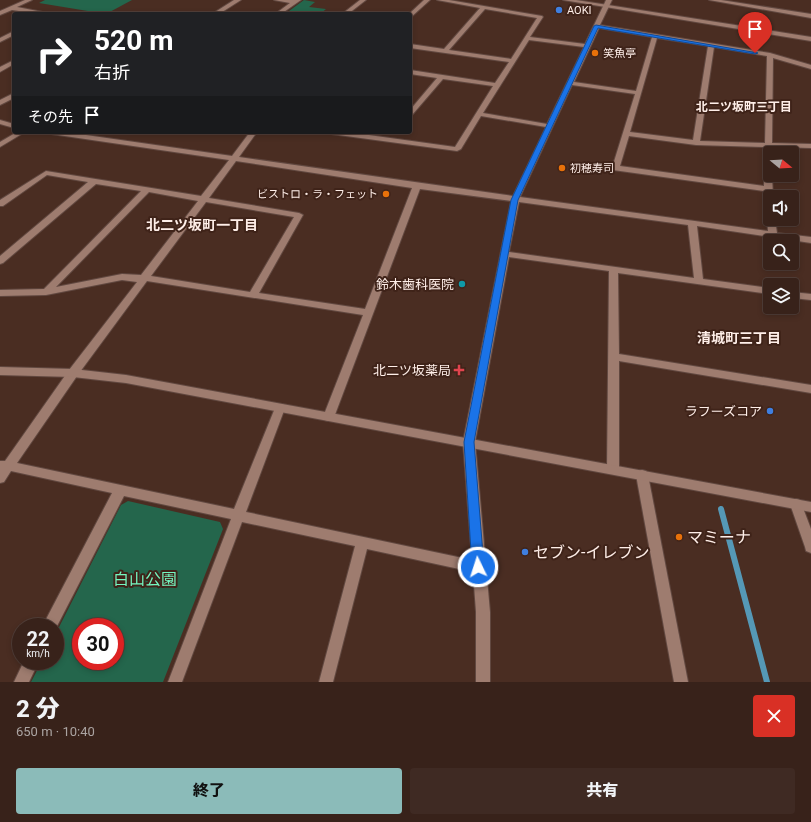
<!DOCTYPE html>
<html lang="ja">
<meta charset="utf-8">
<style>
:root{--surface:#38221a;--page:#3f2a23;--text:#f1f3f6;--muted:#aba4a2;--line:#523f39;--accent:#8bbbb9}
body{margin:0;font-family:Roboto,"Noto Sans JP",sans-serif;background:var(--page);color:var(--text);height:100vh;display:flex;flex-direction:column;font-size:15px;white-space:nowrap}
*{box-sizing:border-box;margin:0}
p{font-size:13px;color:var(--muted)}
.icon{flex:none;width:22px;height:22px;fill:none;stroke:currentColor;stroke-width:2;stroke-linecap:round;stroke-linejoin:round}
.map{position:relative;height:682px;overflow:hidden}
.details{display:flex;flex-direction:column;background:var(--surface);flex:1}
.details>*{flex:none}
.banner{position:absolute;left:12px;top:12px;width:400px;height:122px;border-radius:4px;box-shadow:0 2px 6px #0003,0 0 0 1px var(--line);background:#202124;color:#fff;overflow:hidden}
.needle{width:26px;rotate:108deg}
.tools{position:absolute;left:763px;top:146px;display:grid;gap:8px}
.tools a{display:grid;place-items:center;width:36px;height:36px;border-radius:4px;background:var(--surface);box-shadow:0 2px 6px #0003,0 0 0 1px var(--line);font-size:20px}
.speed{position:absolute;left:12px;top:618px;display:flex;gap:8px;font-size:20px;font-weight:700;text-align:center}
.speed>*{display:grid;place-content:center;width:52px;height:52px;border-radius:50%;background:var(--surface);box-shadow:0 2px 6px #0003,0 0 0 1px var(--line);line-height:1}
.speed small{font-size:10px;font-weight:400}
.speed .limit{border:6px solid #d22;background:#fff;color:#111}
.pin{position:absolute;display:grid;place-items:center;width:34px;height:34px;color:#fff;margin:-41px -17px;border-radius:50% 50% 50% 0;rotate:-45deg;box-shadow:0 0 4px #0007}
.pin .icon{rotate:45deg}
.me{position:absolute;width:44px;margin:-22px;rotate:356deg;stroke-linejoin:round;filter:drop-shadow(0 0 3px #0008)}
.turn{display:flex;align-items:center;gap:14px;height:84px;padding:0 16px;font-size:18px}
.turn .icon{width:52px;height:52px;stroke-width:2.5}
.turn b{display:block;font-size:28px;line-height:34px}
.then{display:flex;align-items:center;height:38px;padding:0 16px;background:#0003;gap:8px;font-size:15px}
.round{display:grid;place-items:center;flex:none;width:42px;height:42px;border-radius:4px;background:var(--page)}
.headline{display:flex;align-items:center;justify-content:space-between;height:68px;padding:0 16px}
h1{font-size:24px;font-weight:800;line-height:30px}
.action{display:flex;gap:8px;margin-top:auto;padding:8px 16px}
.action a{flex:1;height:46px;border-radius:4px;background:var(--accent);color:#111;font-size:16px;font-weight:800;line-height:46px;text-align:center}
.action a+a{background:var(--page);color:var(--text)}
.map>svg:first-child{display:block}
.green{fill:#24664c;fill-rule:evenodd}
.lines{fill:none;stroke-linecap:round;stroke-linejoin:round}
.stream{stroke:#5598b6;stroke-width:6}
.minor-casing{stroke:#614840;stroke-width:2}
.tertiary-casing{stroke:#614840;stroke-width:2}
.secondary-casing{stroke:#614840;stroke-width:2}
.minor{fill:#9e7c6f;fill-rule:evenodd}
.tertiary{fill:#9e7c6f;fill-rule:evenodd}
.secondary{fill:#9e7c6f;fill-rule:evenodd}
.route{fill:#1a73e8;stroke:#114b97}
.shop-dot{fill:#3f7fe0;stroke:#3f2319;stroke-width:1.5}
.food-dot{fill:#e8710a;stroke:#3f2319;stroke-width:1.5}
.culture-dot{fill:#0f9aa8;stroke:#3f2319;stroke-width:1.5}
.health-dot{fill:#e0444e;stroke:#3f2319;stroke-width:1.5}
.labels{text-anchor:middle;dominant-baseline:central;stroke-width:4;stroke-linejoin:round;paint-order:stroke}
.far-poi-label{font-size:11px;fill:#feeee8;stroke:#3f2319;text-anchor:start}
.far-neighbourhood-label{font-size:12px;font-weight:bold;fill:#feeee8;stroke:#3f2319}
.poi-label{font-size:13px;fill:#feeee8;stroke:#3f2319;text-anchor:end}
.neighbourhood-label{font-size:14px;font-weight:bold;fill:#feeee8;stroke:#3f2319}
.near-poi-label{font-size:16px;fill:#feeee8;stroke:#3f2319;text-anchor:start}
.near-park-label{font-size:16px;fill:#74f6c0;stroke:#3f2319}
</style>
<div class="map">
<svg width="811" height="682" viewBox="0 0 811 682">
<rect width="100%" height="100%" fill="#4a2d22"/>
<!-- green -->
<g class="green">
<polygon points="45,0 132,0 106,14 39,3"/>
<polygon points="304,0 315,2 309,7 326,9 320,14 285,14"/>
<path d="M128,501L220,522L223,529L163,682H31L42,661H55V635L121,505ZM81,627H115V661H81Z"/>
</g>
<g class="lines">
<!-- stream -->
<polyline class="stream" points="721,509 767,682"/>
<defs>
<g id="minor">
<polygon points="25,0 32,0 17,7 53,14 40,14 12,10 0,15 0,11"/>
<polygon points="274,0 301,0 281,14 275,14 290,3"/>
<polygon points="360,0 366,0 348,14 342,14"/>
<polygon points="424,0 430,0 410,18 409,14"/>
<path d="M437,0H449L542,16L543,17L530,37L585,44L606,0H612L600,25L770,53L811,65V69L773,58L772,143L811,144V148L772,147V153H770V175H772L773,197H770V210L766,208L764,191L613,170L612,168L635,94L572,85L520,197L768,231L767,219L770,217V219H775L777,233L811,237V243L697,226L703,279L770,288V294L618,273L619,354L811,385V393L619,361V469L617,472L613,474L609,472L607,469L609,271L509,257L475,442L490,612V682H476V612L473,572L367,549L333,682H319L355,546L242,522L182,682H168L231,519L124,496L55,630V627H42L112,493L11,471L4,482L0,483V461H5L69,370L137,282L122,280L46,295L0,296V290L44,289L141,191L96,184L3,263L0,264V256L88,182L47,175L3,206H0V200L46,171L201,196L229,160L51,134L48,132H65L232,156L250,132H257L239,157L513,196L546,127L481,116L461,149L457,151L331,134L328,132H347L455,147L493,86L443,79L412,115L410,116V110L437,78L410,74V70L495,83L509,62L410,48V44L444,49L480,8ZM485,9L537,18L511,59L449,50ZM599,28L652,37L636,91L574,82ZM657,38L708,46L693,140L630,132ZM529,40L584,47L547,124L483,113ZM714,47L767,56L765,143L700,141ZM629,136L696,145L765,147L764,186L620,166ZM236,161L412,188L365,309L259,293L303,215L299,213L209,198ZM420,189L511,201L463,442L472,560L246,512L285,408L284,405L280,404L276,405L275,408L234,509L17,463L77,376L147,281L363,315L323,417L325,420L329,421L333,420ZM149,192L198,201L141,275L122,274L56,287ZM206,202L294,217L250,292L151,276ZM519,202L688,225L694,278L509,252Z"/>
<polygon points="709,0 721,0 811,14 811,18"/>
<polygon points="14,31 14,35 0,42 0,38"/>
<polygon points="14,60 14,64 0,72 0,67"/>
<polygon points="14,93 14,98 0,105 0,100"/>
<polygon points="0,120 14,124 14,128 0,124"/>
<polygon points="792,292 811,294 811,300 792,298"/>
<polygon points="642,470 646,471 648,475 688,682 674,682 636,475 638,471"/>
<polygon points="796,499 800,500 811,529 811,553 806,551 805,547 790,504 792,500"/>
<polygon points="24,661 39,661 29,682 14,682"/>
</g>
<g id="tertiary">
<polygon points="234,0 241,0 219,14 212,14"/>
<polygon points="17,132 25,132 0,147 0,142"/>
<polygon points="0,367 73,369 126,375 811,502 811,512 126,383 73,377 0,375"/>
</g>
<polygon id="secondary" points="563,0 576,0 811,37 811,41"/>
</defs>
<!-- minor casing -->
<use href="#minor" class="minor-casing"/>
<!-- tertiary casing -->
<use href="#tertiary" class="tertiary-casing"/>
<!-- secondary casing -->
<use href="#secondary" class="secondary-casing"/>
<!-- minor -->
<use href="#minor" class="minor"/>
<!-- tertiary -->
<use href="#tertiary" class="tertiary"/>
<!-- secondary -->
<use href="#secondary" class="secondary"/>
</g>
<!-- route -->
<polygon class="route" points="596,25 758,53 755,54 598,28 518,200 474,442 484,567 483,571 478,572 474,571 472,567 464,442 511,200 594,26"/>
<!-- markers -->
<g class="shop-dot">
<circle cx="559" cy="10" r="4"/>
<circle cx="770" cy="411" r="4"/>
<circle cx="525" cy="552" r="4"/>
</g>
<g class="food-dot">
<circle cx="595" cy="53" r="4"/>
<circle cx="562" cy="168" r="4"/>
<circle cx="386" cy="194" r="4"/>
<circle cx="679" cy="537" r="4"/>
</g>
<circle class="culture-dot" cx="462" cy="284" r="4"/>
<path class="health-dot" d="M457 364h4v4h4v4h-4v4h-4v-4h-4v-4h4z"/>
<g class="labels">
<!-- far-poi labels -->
<g class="far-poi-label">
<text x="567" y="10">AOKI</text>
<text x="603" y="53">笑魚亭</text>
<text x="570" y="168">初穂寿司</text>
<text x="378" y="194" text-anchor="end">ビストロ・ラ・フェット</text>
</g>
<!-- far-neighbourhood labels -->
<g class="far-neighbourhood-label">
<text x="744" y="107">北二ツ坂町三丁目</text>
</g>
<!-- poi labels -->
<g class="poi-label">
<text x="454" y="284">鈴木歯科医院</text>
<text x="451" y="370">北二ツ坂薬局</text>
<text x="762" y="411">ラフーズコア</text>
</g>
<!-- neighbourhood labels -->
<g class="neighbourhood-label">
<text x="202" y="225">北二ツ坂町一丁目</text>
<text x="739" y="338">清城町三丁目</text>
</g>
<!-- near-poi labels -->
<g class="near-poi-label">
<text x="687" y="537">マミーナ</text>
<text x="533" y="552">セブン-イレブン</text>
</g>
<!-- near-park labels -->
<g class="near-park-label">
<text x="145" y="579">白山公園</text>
</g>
</g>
</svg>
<div class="tools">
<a><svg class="needle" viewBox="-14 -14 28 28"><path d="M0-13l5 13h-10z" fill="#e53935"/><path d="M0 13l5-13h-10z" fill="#aba4a2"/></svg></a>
<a><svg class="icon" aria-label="sound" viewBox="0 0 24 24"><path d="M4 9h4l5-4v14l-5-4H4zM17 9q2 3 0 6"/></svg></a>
<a><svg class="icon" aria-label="search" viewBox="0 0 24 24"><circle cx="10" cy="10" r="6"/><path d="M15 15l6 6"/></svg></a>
<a><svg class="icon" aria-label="layers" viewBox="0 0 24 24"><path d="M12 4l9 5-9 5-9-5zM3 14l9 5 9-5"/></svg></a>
</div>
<div class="speed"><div>22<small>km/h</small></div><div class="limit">30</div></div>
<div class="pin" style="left:755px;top:53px;background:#d93025"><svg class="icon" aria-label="arrive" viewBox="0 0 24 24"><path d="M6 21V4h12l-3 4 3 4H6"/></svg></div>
<svg class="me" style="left:478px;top:567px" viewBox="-20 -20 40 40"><circle r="17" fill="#1a73e8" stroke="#fff" stroke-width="3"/><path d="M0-11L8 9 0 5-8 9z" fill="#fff"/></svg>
<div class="banner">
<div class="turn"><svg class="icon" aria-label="right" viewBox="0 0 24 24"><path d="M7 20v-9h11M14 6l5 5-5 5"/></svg><div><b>520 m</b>右折</div></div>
<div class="then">その先<svg class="icon" aria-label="arrive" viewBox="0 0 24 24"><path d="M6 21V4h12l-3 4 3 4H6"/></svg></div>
</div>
</div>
<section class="details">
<div class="headline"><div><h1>2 分</h1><p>650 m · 10:40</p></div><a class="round" style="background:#d93025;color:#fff"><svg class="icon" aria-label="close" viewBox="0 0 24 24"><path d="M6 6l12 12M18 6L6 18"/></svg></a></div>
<div class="action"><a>終了</a><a>共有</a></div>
</section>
